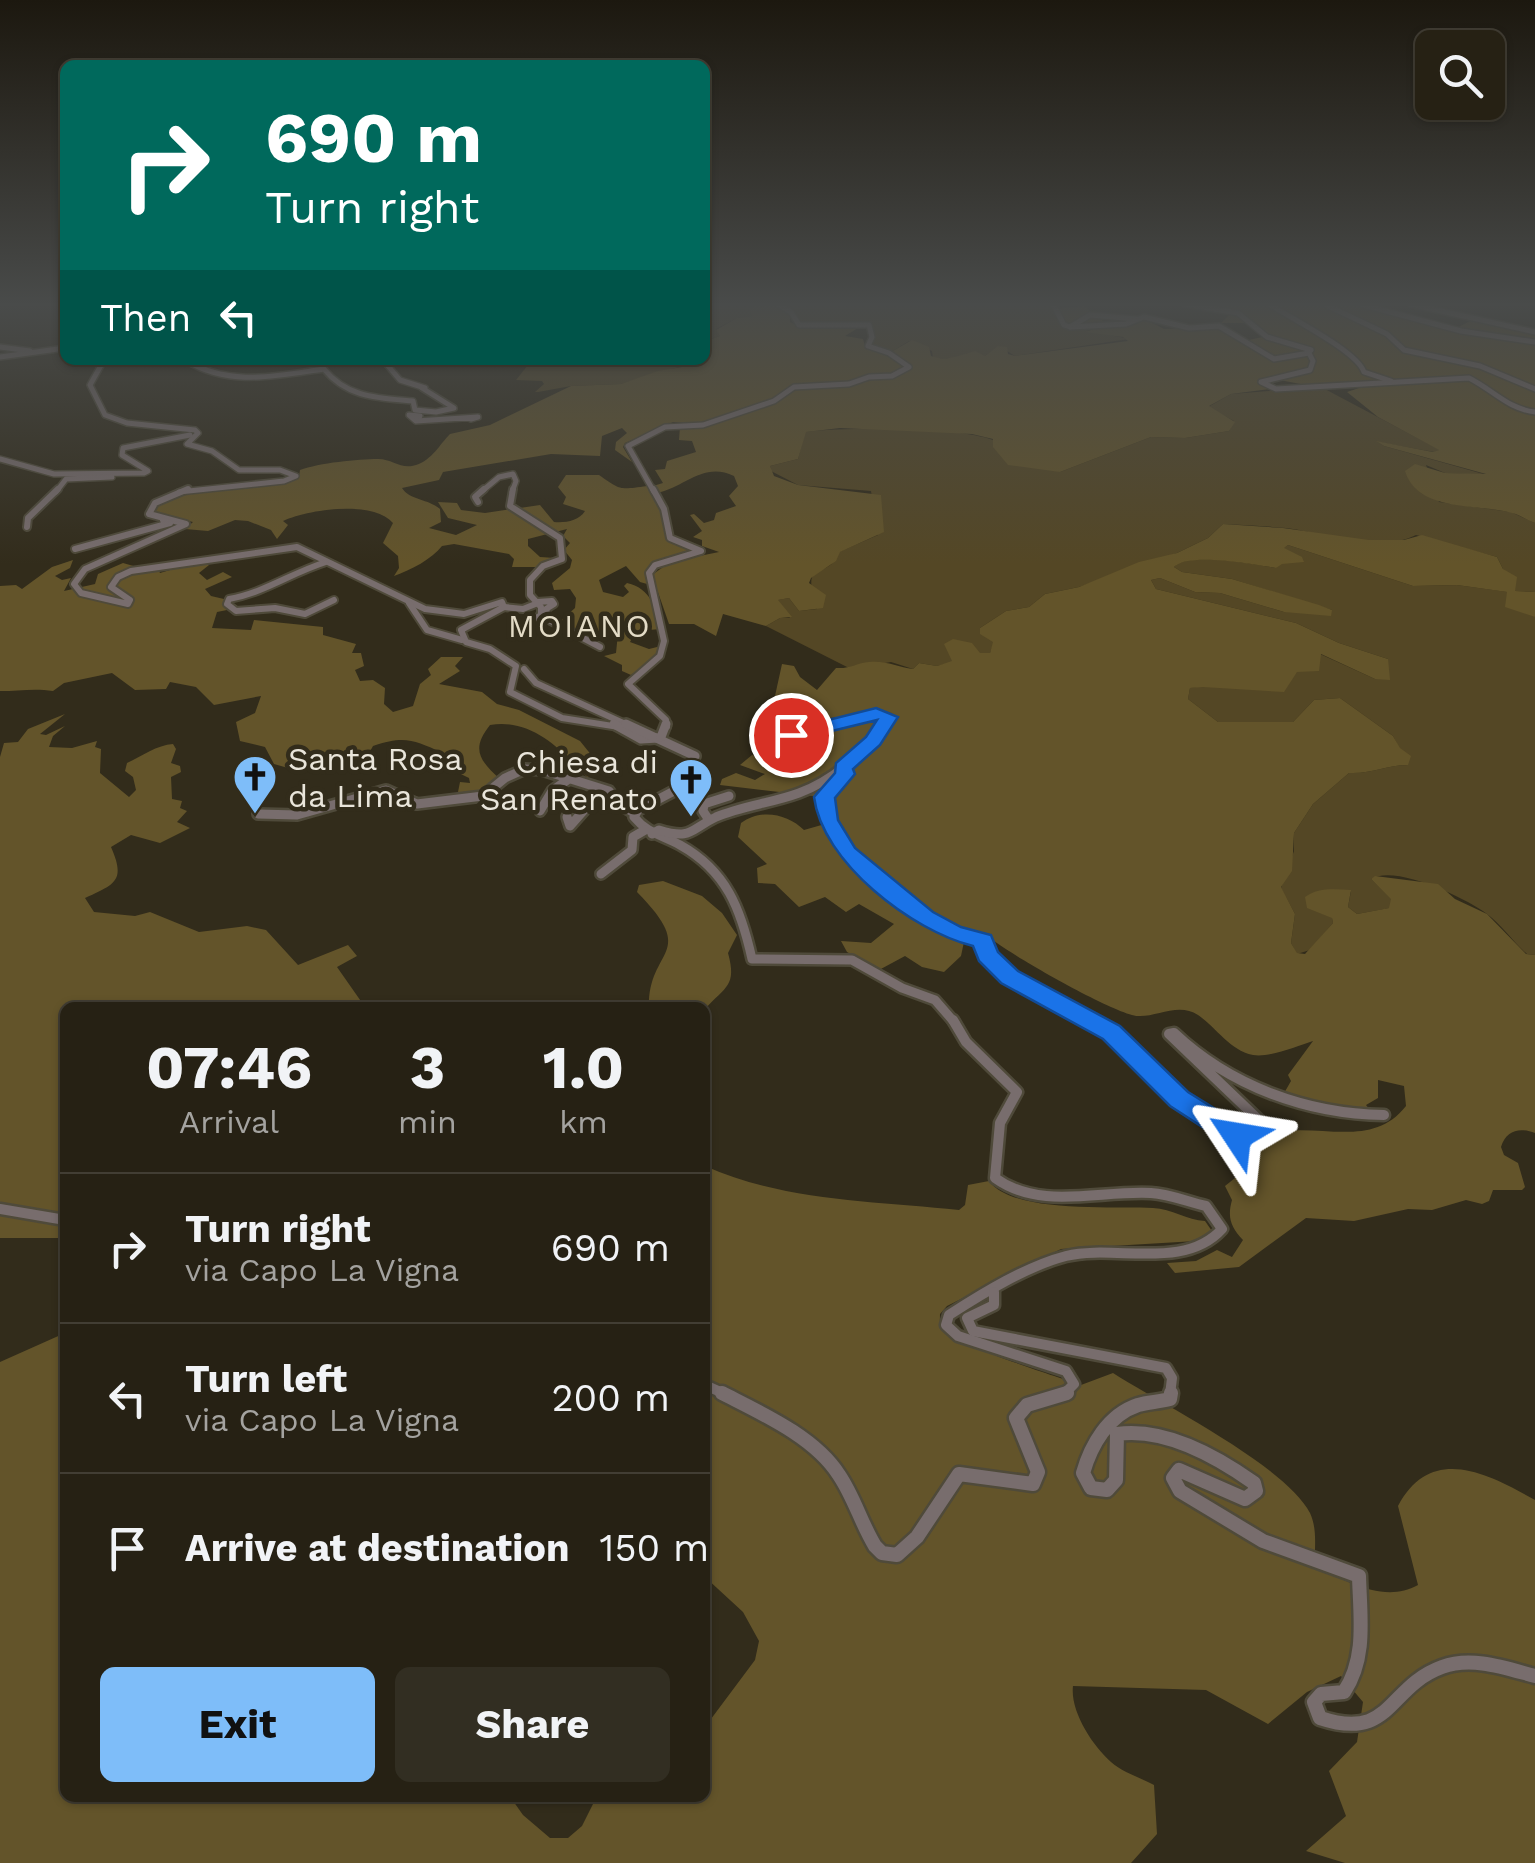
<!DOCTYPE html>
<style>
:root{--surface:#262114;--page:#322e22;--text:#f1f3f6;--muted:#a4a3a0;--line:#423e34;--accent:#7ebdf9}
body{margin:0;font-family:"Work Sans",sans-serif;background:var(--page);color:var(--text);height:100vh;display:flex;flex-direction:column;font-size:38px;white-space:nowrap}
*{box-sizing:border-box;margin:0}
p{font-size:32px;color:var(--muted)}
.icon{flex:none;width:55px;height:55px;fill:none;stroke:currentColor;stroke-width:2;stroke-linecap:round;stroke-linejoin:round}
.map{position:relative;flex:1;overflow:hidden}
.side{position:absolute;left:60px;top:1002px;width:650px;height:800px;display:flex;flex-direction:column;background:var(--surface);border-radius:15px;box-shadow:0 2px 8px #0004,0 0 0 2px var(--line)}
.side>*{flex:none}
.top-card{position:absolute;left:60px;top:60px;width:650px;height:305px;border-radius:15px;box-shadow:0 2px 8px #0004,0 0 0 2px var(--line);background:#00695c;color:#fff;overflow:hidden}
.buttons{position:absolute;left:1415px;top:30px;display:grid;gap:20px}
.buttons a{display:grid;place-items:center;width:90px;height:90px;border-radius:15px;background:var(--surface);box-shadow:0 2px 8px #0004,0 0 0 2px var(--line);font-size:50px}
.pin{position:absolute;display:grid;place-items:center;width:85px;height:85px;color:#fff;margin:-42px;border:5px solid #fff;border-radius:50%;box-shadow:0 2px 10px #0007}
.me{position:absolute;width:110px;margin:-55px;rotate:303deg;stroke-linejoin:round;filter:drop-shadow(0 0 8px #0008)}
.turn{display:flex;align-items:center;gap:35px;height:210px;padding:0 40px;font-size:45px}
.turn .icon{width:130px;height:130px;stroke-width:2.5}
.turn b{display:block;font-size:70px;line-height:85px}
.then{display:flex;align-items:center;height:95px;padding:0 40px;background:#0003;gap:20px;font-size:38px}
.eta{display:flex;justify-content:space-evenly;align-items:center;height:170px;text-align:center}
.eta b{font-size:60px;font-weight:700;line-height:70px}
.primary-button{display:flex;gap:20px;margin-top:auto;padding:20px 40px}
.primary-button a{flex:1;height:115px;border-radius:15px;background:var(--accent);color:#111;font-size:40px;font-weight:700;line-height:115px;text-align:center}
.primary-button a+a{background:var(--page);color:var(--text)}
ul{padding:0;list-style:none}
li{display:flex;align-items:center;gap:30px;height:150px;padding:0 40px;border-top:2px solid var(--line)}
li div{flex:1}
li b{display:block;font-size:38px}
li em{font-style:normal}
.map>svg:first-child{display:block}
.green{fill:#544725}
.forest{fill:#63542a}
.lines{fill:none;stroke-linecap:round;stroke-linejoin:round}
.minor-far4-casing{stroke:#4f4a3a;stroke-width:8}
.minor-far3-casing{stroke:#4f4a3a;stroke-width:10}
.minor-far2-casing{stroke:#4f4a3a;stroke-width:14}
.minor-far1-casing{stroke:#4f4a3a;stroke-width:15}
.minor-casing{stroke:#4f4a3a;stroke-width:19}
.minor-far4{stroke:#786d6d;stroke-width:5}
.minor-far3{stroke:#786d6d;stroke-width:6}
.minor-far2{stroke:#786d6d;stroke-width:9}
.minor-far1{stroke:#786d6d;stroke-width:10}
.minor{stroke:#786d6d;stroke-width:14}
.route{fill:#1a73e8;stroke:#114b97;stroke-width:2.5}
.labels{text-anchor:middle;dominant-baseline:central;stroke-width:9;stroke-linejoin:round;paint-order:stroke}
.far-quarter-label{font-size:32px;letter-spacing:2.5px;fill:#e3dbc6;stroke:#322c1b}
.poi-label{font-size:32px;fill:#e9e5da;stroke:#322c1b;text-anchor:start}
</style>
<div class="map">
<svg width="1535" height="1863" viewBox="0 0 1535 1863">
<rect width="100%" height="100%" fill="#322c1b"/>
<!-- green -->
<g class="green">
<polygon points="711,304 755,304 750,307 752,316 737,318 716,329 720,336 708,340 710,345 705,347 705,306"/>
<polygon points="781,304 1051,304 1062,325 1129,339 1015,356 999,346 985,356 967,353 961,358 933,358 932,351 909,341 891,352 869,344 874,337 873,327 868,324 800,324"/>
<polygon points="532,360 689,360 692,363 621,384 571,386 538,392 535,392 544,384 542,381 516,380"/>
<path d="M1321,387L1440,450L1434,452L1378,442L1384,446L1487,475L1445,473L1426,465L1439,502L1511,512L1535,523V592L1514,591L1497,557L1416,535C1381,553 1324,533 1286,528C1265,526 1244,525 1223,524L1208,538L1177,553L1079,587L1045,594L1029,607L1006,611L980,628L994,642L990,653L937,666L919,663L913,669L891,662L851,669L766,626L780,618H790L777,600L789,598L799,611L817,609C799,555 828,583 839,552L878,535L871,491L798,485L771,471L770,466L798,459L805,432C846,427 953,427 990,439C1014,446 1037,461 1060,472L1151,437L1185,438L1229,431L1234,421L1208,407L1231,394Z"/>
<path d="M1288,545L1413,586L1457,585L1508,592L1535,617V955L1527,954C1513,942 1502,925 1487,914C1466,898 1395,864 1371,879L1392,899L1390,908L1357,914L1348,907L1351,891L1332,918L1333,923L1310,950L1297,954L1291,943L1295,914L1281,888L1294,851V833L1313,804L1349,773C1372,774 1387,765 1408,765L1393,736L1340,698L1314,700L1293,722H1218L1188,699L1190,688L1297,672L1320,654L1375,679L1388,659L1339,643L1296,623L1156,589L1151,580L1160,578L1195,592L1220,593L1284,612L1332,610L1232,579L1182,572L1174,567C1187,551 1253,564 1276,568L1283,548Z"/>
</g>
<!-- forest -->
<g class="forest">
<path d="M755,304H776L777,309L790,313V322L798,326L863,325L845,336L863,339L865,346L883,353L904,367L898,373L849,383L790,387L771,401L702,424L673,422L625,443L623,447L632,462L615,450L616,442L627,433L622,428L602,436L600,456L551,454L443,472L439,480L402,488C409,500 429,499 440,509L441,522L429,528L456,535L477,525L448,518L438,502L457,503L461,510L485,513L540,505L554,522C565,523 579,521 585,511L563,504L566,497L558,487L566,475H599C621,490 618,490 647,486L663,512L668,537L695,550L652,565L645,575L647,584L640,582L626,566L599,580L603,592L623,597L629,592L624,586L627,583C652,589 654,607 661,629L636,631L630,642L649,649L661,646L653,659L631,675L622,671V665L604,656L616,653L618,633L602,630L597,639H587L557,624L575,608L576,598L570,589L554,590L552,583L570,568L572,560L564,550L570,543L563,536L567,529L528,539V546L540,557L555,558L538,567H512L514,559L509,554L454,544L442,546C432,559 411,570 394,576L399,568L398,556L383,543L393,523C374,500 309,509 283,521L288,525L277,539L271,530L248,521L235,520L208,531L185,529L193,522L151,512L153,503L170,494L287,482L299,477L300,470C319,463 358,459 378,459C393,459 401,470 416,465C432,460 440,444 450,434L490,425L571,386L621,384L658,371L688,366L691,363L689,360H705V347L709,345L706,341L720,336L716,330L737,318L752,316L749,309Z"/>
<path d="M1188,304H1365L1455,329L1470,321L1535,333V523C1527,520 1520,515 1512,513C1478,503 1418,513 1405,471L1415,464L1445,473L1486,474L1384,446L1376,441L1433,452L1439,450L1378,417L1347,392L1368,385H1306L1274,379L1312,371L1314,355L1300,352L1273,358L1249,340L1262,337L1250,323H1221L1230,314Z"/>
<path d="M1084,306L1108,325L1143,318L1164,329L1220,327L1270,359L1306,354L1310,363L1308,369L1257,381L1270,389L1231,394L1209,406L1235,422L1229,431L1185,438L1151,437L1060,472L1008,465L993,447V439L972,434L840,428L806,432L798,459L770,466L774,476L798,485L881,495L884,532L840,552L836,561L811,578L809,583L826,595L823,608L799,611L789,598L778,600L792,617L780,618L766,626L723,614L716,636L694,624H669L652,575L670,562L719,552L702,546V540L693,537L702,531L690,515L694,514L704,523L714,520L716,513L736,506L729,496L738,486L734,476C704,461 685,487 657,493L653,486L663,483L655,470L665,469L667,461L696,452L692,441L679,440L680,427L707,426L774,402L791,390L901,374L912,366L891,352L912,340L929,347L931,356C947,362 960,355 975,351L985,356L998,346L1007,347L1008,354L1015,356L1128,341L1123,337L1085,332L1104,326H1067L1056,309Z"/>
<path d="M1223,524L1283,528L1369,540H1404L1422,535L1497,557L1503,569L1517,577L1515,591L1535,592V617L1505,607L1507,592L1457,585L1413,586L1288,545L1284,548L1302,557L1304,562L1282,564L1276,568C1253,564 1188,552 1174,567L1182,572L1232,579L1319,605L1332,610L1331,616L1284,612L1220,593L1195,592L1160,578L1151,580L1156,589L1296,623L1339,643L1388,659L1390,680L1375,679L1321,654L1319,671L1297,672L1284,692L1203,687L1190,688L1188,699L1218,722H1293L1314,700L1340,698L1393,736L1400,748L1411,756L1408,765C1387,765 1372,774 1349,773L1313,804L1294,833L1292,871L1281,887L1295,914L1291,943L1297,953L1305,954L1333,923L1332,918L1307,908L1305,897C1318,887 1335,889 1351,890L1348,907L1357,914L1389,908L1391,899L1371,879L1375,876L1438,884L1455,899L1487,914L1526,954L1535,955V1133C1520,1127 1506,1130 1501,1147L1504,1155L1518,1163L1525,1187L1522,1190H1493L1489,1201L1482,1204L1466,1200L1432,1210L1408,1209L1354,1221L1306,1218L1239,1267L1175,1273L1167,1263L1196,1261L1217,1250L1232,1257L1243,1240C1231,1227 1227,1218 1232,1200L1225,1186L1255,1162V1140C1304,1113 1367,1156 1406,1106L1404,1086L1378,1080V1098L1366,1105L1372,1113L1283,1095L1291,1081L1288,1075L1313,1041C1297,1046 1269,1058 1253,1055C1229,1050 1216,1027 1198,1015C1179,1002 1157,1017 1138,1016C1115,1015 998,948 984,933L965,937L961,956L944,972L922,967L905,956L879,970L847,952L841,941L871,943L894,924L859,904L846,912L825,897L799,907L775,884L758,883L757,868L767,864L738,837L741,823C761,808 788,814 804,830L825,824L814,796L720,785L722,779L736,773L755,780L765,774L740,765L752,755L773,757L781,749L756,741L776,728L773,705L782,664L794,666L800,677L817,690L836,668C850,669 857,663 869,662C885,660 898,667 913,669L919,663L937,666L952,661L944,644L953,639L972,643L980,653H990L993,642L980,634V628L1006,611L1029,607L1045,594L1079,587L1139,562L1177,553L1208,538Z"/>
<path d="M73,560L70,568L55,576L62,580L71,578L64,591L95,584L98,574L123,563L137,567L155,563L160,573L190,564L209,565L199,573L207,580L223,572L232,577L205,589L211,596L224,599L227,610L217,612L212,628L251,630L254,620L323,627V635L356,644L352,653H361L364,666L355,670L360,681L373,680L385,688L384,704L393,712L413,706L420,684L431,675L428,669L441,657H463L455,666L460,671L439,684L482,692L497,704L519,710L580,741L601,767L598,773L587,777C561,749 531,718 490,725C471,749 479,760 500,779L480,796L457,797L460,782L470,783L469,778L440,764L443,753C414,740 405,735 373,746L368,755L330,767L326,758L288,768L274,764L265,747L240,741L236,722L255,713L261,696L214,705L196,687L170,682L166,689L135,690L112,673L64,683L53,691C35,688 18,691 0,691V586L16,585L22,589L52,567Z"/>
<path d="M65,714L40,734L46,735L65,726L53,736L49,747L72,748L97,741L95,747L101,749L100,773L129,797L136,790L133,777L125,771L127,763C142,756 157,745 173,744L176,749L171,763L180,766L181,772L171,777L172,799L182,801L180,808L187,811L177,822L190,828L160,843L131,835L111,847C126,881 115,884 85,898L94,912L135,916L150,912L199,932L247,926L266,930L298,965L348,945L357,956L337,967L365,1007L65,1008V1238H0V757L4,743L18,742L28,729Z"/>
<path d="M663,881L702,896L722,913L737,935L728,953C737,986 726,986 705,1009L649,1007C648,947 700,956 637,892L639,885Z"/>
<path d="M705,1166C783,1201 875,1201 959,1210L965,1205L968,1185L989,1181C1013,1214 1114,1206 1153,1208C1172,1209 1187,1220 1205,1221L1214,1234L1196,1241L1061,1249L947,1306L940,1314C940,1320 939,1325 943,1329C957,1346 1056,1376 1081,1385L1113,1373C1161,1404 1285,1465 1310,1513C1318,1530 1314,1550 1315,1567C1348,1581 1384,1604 1418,1585L1398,1506C1431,1444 1487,1473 1535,1500V1863H1345L1306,1851L1346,1816L1329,1771L1357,1742L1363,1702L1341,1676L1307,1692L1268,1724L1206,1690L1073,1686C1070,1711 1092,1745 1111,1762C1122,1772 1141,1778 1154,1785L1157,1834L1131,1863H0V1362L65,1333V1798H511L523,1815L550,1838H568L582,1826L596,1798H705V1727L755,1660L759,1641L743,1612L705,1577Z"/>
</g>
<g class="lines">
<defs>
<g id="minor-far4">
<polyline points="1053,304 1064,325 1070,327 1126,324 1144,317 1189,328 1219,326 1274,359 1309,353"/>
<polyline points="1185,304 1238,313 1267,337 1311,350"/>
<path d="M1269,304C1292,319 1357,351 1364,372L1391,381"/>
<polyline points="1324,304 1387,334 1404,350 1480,366 1535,389"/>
<polyline points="1360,304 1461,331 1535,342"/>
<polyline points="1410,304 1535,332"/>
<polyline points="1070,327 1090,315 1136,319"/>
<polyline points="0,347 30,351"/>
<path d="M1309,353L1313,361L1310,370L1261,382L1276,389L1469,378C1493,390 1508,409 1535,412"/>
<polyline points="0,357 65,348"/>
<polyline points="104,360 90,385 105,415 127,423 195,430 198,433 187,444 212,451 239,470 280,470 296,476 284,481 179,492"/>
<path d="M185,360C230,387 275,376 324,369C347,398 379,398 413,401L415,410L436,412L454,408L422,388"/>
<polyline points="383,360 400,380 425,388"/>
<polyline points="420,416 409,415 416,421 478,417 471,419"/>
<polyline points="0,459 54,474 144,473 148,471 122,455 123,448 190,435"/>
<polyline points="56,492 66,479 112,477"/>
<polyline points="481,492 499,477 513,474 516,481 512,492"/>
<polyline points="654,492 628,446 665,427 703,425 774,401 794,387 849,384 869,377 892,376 909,367 889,353 868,346 872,337 869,325 799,325 791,312 778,304"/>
</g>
<g id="minor-far3">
<polyline points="188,489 155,503 149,514 186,524 85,569 74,584 81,593 128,604 130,600 111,587 118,577 131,571 297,547 425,609 464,614 502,602 504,607 461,630 466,642 490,649 516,666 510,692 562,718 619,727"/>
<polyline points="513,489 510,506 560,538 562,559 543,566 530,580 530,595 541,607 541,615 513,633"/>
<polyline points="653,489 664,509 670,538 701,551 655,565 649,573 664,641 660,656 628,684 666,720 667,727"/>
<polyline points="478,502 475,497 484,489"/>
<polyline points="27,527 28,518 58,489"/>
<polyline points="75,549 170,523 163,520"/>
<path d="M326,562C291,573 264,593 229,599L227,604L236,611L275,608L305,614L334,600"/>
<polyline points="537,602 552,601 554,604 546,609 549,620 600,647"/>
<polyline points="409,603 427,630 462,640"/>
<polyline points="504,607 523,609 538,603"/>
<polyline points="524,669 536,683 632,727"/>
<polyline points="823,727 876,714 889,717 882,727"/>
</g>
<g id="minor-far2">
<polyline points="614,724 641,739 658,738"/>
<path d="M626,724L695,756L674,791L638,810L634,817C647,833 662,835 680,845C727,871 741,910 752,959L852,960L902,988L935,1000L955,1023"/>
<polyline points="791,735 834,724"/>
<polyline points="661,737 666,724"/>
<path d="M843,767L846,772L831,786L823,805L850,856L925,917L954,933L983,941C1004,988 1053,1001 1096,1023"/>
<polyline points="540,811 552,791 570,778"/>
<polyline points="258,814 297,815 386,790 417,804 483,796 505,778 525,769 542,770 609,791 616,802 634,813"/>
<polyline points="567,817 570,826 601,791"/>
<polyline points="709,820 703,811 704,804 729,796"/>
<path d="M652,834L659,830C692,840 689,830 716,817C742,806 772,803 799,793C832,781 865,753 884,724"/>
<polyline points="601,874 632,850 633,837 645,830"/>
</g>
<g id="minor-far1">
<path d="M953,1020L966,1042L1017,1092L1000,1123L995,1178C1041,1211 1099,1190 1151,1193C1170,1194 1188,1202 1206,1206L1222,1229C1184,1271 1115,1244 1066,1256C1027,1266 983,1293 949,1315L946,1325L958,1336L1066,1371L1074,1384L1063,1395"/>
<path d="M1091,1020C1143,1050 1194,1141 1258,1133L1262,1123L1169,1034L1174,1033C1230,1086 1307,1114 1384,1115"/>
<polyline points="0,1209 65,1220"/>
<polyline points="994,1292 994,1305 967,1318 973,1331 1166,1368 1172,1378 1170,1395"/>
<polyline points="705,1385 727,1395"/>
</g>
<g id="minor">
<path d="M722,1393C761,1413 815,1437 839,1475C854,1497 861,1523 875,1546L882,1553L897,1555L917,1537L959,1474L1033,1484L1038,1472L1016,1418L1027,1405L1067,1393"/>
<path d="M1171,1393L1170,1399C1159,1402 1148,1402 1138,1405C1108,1415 1091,1445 1083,1473L1091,1488L1107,1490L1116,1480L1117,1434C1165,1427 1216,1456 1254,1483L1256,1491L1245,1499L1179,1470L1173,1478L1180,1491L1263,1541L1359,1576C1360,1616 1367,1658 1344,1692L1321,1694L1314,1702L1320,1718C1392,1742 1387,1687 1442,1667C1472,1656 1505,1668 1535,1676"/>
</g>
</defs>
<!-- minor-far4 casing -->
<use href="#minor-far4" class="minor-far4-casing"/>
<!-- minor-far3 casing -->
<use href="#minor-far3" class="minor-far3-casing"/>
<!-- minor-far2 casing -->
<use href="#minor-far2" class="minor-far2-casing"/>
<!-- minor-far1 casing -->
<use href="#minor-far1" class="minor-far1-casing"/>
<!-- minor casing -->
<use href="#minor" class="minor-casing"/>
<!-- minor-far4 -->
<use href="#minor-far4" class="minor-far4"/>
<!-- minor-far3 -->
<use href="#minor-far3" class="minor-far3"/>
<!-- minor-far2 -->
<use href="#minor-far2" class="minor-far2"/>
<!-- minor-far1 -->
<use href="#minor-far1" class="minor-far1"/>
<!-- minor -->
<use href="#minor" class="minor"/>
</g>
<!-- sky -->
<linearGradient id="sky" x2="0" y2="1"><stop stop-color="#1c180f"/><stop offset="0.54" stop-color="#494b4a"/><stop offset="1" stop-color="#494b4a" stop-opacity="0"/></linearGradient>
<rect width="1535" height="564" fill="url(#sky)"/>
<!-- route -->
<path class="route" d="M876,708L898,717L880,745L853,769L855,774L835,798L838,820L855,848L933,912L961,927L991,935L998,952L1018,971L1120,1026L1188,1092L1246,1128L1250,1136L1246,1143L1237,1146L1227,1143L1170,1106L1103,1039L1001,983L979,961L973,946C912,931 822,862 814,797L835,773L836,763L866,737L877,720L791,741L782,735L784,731Z"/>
<!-- icons -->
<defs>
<symbol id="church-pin" viewBox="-11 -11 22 30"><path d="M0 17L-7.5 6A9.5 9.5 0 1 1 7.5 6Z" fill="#7ebdf9" stroke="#322c1b"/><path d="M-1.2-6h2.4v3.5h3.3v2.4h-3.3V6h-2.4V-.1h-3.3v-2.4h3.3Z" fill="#111"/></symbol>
</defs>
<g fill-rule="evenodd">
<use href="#church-pin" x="230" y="752" width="50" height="68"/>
<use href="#church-pin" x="666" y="755" width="50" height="68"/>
</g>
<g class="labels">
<!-- far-quarter labels -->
<g class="far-quarter-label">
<text x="580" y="626">MOIANO</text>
</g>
<!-- poi labels -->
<g class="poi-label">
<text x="288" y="759">Santa Rosa<tspan x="288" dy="37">da Lima</tspan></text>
<text x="658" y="762" text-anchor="end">Chiesa di<tspan x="658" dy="37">San Renato</tspan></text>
</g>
</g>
</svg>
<div class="buttons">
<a><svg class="icon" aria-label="search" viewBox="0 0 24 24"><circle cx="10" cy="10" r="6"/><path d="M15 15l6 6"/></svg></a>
</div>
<div class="pin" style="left:791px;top:735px;background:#d93025"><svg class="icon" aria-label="arrive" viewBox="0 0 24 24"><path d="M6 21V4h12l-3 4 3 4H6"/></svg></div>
<svg class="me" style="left:1237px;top:1136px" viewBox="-20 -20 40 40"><path d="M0-17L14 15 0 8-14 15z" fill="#1a73e8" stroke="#fff" stroke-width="4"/></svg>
<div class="top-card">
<div class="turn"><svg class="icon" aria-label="right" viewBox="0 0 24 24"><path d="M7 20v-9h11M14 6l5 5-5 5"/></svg><div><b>690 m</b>Turn right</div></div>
<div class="then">Then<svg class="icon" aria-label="left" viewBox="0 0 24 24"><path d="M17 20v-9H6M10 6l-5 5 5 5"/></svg></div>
</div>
<section class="side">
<div class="eta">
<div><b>07:46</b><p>Arrival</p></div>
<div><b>3</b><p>min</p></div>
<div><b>1.0</b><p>km</p></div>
</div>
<ul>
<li><svg class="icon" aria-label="right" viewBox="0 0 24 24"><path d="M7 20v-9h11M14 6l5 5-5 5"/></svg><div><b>Turn right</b><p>via Capo La Vigna</p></div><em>690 m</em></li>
<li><svg class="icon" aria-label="left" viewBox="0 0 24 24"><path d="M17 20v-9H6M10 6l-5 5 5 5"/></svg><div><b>Turn left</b><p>via Capo La Vigna</p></div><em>200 m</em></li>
<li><svg class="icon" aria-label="arrive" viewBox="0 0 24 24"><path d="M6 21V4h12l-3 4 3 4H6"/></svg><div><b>Arrive at destination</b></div><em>150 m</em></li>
</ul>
<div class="primary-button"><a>Exit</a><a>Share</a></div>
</section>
</div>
